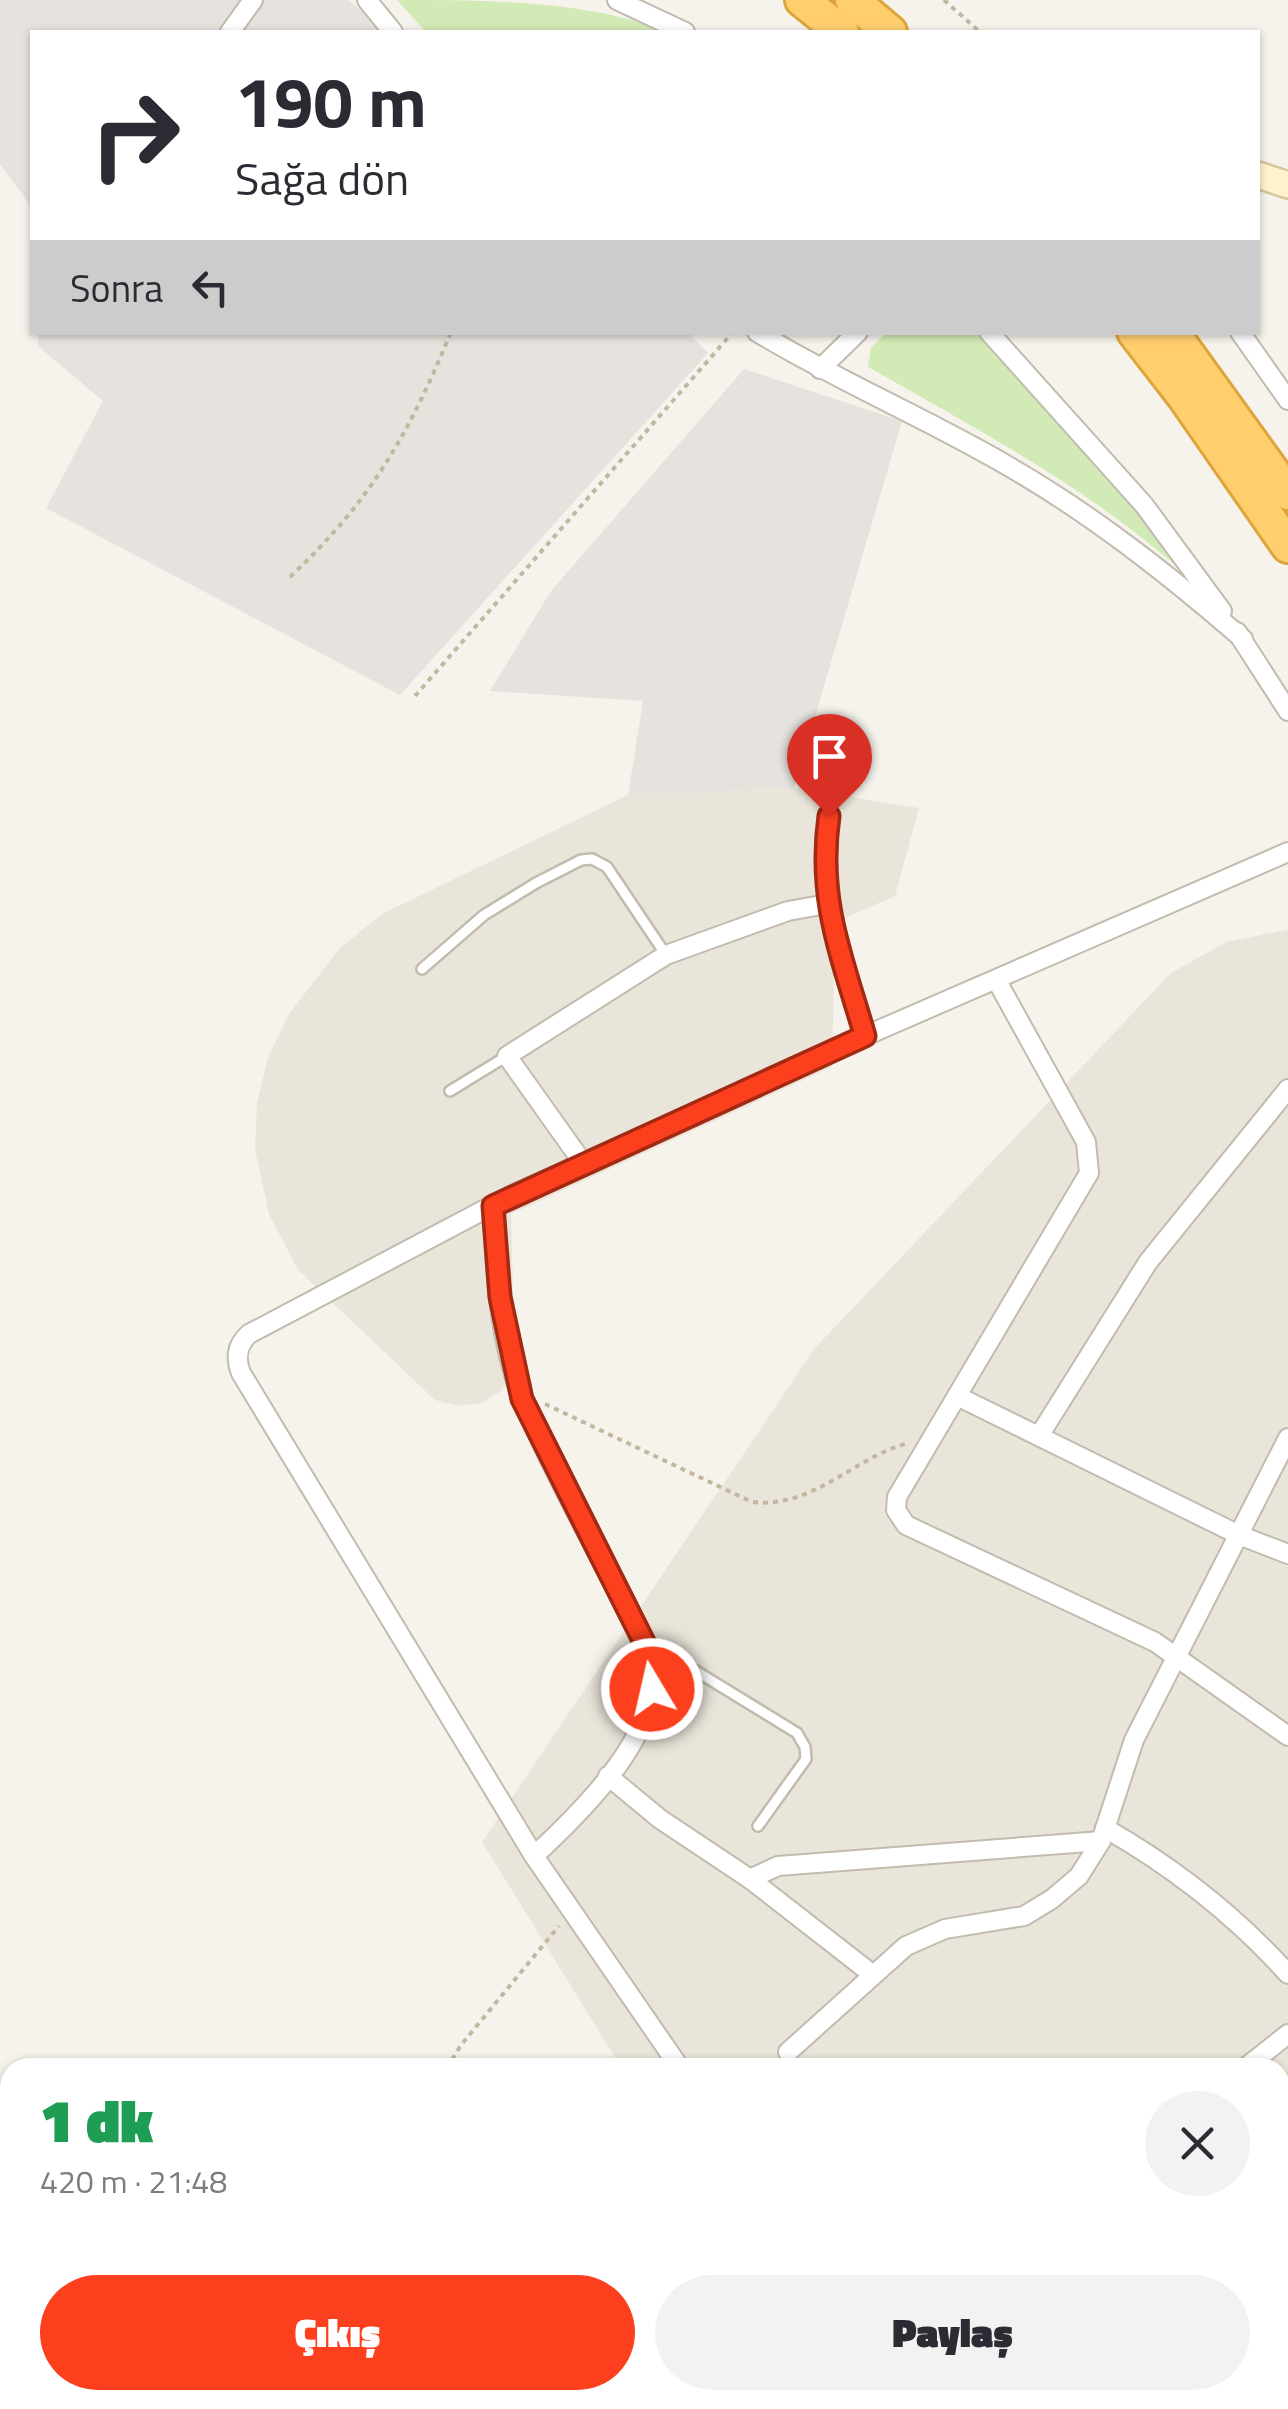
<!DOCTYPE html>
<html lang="tr">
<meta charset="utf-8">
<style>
:root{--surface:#fff;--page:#f2f2f3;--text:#2b2b33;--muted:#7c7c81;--accent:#fc3f1d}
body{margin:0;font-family:"Titillium Web",sans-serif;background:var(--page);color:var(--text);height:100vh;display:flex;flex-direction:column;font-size:38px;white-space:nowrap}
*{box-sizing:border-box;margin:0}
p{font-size:32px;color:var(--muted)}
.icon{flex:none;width:55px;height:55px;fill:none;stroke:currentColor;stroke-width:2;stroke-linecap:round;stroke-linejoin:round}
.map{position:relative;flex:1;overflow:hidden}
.drawer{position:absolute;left:0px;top:2058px;width:1290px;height:352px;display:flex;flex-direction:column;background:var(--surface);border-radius:30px 30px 0 0;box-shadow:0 2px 8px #0004}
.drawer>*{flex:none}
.hud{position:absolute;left:30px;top:30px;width:1230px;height:305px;border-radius:0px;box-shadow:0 2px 8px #0004;background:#fff;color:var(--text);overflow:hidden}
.pin{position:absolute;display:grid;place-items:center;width:85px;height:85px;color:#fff;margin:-102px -42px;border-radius:50% 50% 50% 0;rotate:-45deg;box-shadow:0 0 10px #0007}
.pin .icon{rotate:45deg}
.me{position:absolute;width:110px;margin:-55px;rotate:351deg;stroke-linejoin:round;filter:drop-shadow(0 0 8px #0008)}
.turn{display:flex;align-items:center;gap:35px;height:210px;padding:0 40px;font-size:45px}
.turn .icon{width:130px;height:130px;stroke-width:2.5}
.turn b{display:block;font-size:70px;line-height:85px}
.then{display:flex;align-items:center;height:95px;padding:0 40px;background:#0003;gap:20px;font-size:38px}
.round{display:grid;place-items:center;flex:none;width:105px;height:105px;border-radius:52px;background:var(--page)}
.headline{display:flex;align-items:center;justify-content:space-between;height:170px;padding:0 40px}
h1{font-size:60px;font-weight:800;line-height:75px;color:#1e9e55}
.cta{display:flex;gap:20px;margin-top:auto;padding:20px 40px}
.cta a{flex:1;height:115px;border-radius:60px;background:var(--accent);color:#fff;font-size:40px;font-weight:800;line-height:115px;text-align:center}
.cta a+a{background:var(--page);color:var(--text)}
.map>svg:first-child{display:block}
.residential{fill:#eae5da}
.industrial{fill:#e6e2dd}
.green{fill:#d2eab5}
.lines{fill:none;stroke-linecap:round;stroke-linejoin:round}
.lane-casing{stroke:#c2bbae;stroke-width:14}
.street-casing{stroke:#c2bbae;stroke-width:22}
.secondary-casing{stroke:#d6c79b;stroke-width:30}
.highway-casing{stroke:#e0a43c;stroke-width:38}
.path{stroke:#c4b79f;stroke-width:4;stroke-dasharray:5 5;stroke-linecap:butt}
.lane{stroke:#fff;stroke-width:9}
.street{stroke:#fff;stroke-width:18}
.secondary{stroke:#fff3cd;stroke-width:25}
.highway{stroke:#ffcf6e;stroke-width:32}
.route-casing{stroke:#a42913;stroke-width:25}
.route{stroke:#fc3f1d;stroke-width:18}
</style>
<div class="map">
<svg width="1288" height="2409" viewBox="0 0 1288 2409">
<rect width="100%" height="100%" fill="#f6f3ec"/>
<!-- residential -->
<g class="residential">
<polygon points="794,788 919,808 895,896 835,922 832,1067 511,1214 515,1372 501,1391 482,1403 458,1406 435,1400 298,1270 269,1214 255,1150 257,1103 268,1057 289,1014 339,949 382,914 628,795"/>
<polygon points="1288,930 1288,2381 1280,2380 1280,2068 621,2067 482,1842 815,1348 1171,973 1226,942"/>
<polygon points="827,2400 1201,2400 1189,2409 832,2409"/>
</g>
<!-- industrial -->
<g class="industrial">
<polygon points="0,0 348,0 387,32 32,32 32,208 0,164"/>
<polygon points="38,333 687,332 708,353 400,695 46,508 103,401 38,346"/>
<polygon points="744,369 902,421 794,788 628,795 643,701 490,691 551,591"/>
</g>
<!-- green -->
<g class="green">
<path d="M397,0C487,0 585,0 668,32H426Z"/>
<path d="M886,333H981L1139,504L1191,579C1094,491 981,431 868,367L871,348Z"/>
</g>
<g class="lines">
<defs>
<g id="lane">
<polyline points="827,904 824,853 836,777"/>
<polyline points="422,969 484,915 536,883 581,860 592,859 607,867 666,955"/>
<polyline points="450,1091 507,1056"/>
<polyline points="649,1659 673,1657 797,1733 805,1747 806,1759 758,1826"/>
</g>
<g id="street">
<polyline points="367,0 393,32"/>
<polyline points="617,0 685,32"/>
<polyline points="230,32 253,0"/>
<path d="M757,332C838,381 926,418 1008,466C1093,515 1169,575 1243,639"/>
<polyline points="989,332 1144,505 1222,611"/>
<polyline points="1240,332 1288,400"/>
<polyline points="820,369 858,332"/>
<polyline points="1237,632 1288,711"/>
<polyline points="997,981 1086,1142 1089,1173 897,1497 896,1510 906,1525 1155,1642 1288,1736"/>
<polyline points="583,1163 507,1056 666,955 788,911 827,904 865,1036"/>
<path d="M493,1206C495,1270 499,1340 523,1401C545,1454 574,1507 600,1558C621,1599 656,1643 651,1691C644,1751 576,1817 534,1856"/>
<polyline points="957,1396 1239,1535 1288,1554"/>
<polyline points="1039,1436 1148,1262 1288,1089"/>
<polyline points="608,1776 660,1819 750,1879 872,1974"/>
<path d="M1105,1828C1173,1867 1235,1915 1288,1974"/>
<polyline points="750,1879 778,1866 1101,1841"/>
<polyline points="788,2052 906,1946 945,1929 1024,1916 1052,1899 1079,1876 1101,1841 1134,1740 1288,1438"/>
<path d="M680,2068L534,1856L241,1373C235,1358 237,1345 249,1334L514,1194L865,1036L1288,852"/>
<polyline points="1245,2068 1288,2034"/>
</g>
<polyline id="secondary" points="1258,175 1288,185"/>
<g id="highway">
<polyline points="802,0 842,32"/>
<polyline points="852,0 890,32"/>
<polyline points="1134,332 1185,398 1288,546"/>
<polyline points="1172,332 1288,493"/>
</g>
</defs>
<!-- lane casing -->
<use href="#lane" class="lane-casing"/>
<!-- street casing -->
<use href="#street" class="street-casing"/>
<!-- secondary casing -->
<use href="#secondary" class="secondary-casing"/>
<!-- highway casing -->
<use href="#highway" class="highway-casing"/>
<!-- path -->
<g class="path">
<polyline points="944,0 980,32"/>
<path d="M290,577C371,501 409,434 451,332"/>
<polyline points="415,696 733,332"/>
<path d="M545,1404L752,1502C814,1509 853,1457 909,1443"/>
<polyline points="447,2068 461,2045 559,1926"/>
<polyline points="252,2409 259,2400"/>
</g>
<!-- lane -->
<use href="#lane" class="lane"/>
<!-- street -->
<use href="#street" class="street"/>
<!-- secondary -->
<use href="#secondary" class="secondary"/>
<!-- highway -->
<use href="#highway" class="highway"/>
</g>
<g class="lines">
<defs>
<path id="route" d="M652,1689L645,1644L522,1399L500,1297L493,1206L865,1036C842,957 817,900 829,816"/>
</defs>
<!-- route casing -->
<use href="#route" class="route-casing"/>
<!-- route -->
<use href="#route" class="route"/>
</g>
</svg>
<div class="pin" style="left:829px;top:816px;background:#d93025"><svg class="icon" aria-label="arrive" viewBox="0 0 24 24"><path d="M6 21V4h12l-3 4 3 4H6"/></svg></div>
<svg class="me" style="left:652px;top:1689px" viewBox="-20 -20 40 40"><circle r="17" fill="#fc3f1d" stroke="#fff" stroke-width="3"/><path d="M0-11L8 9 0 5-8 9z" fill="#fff"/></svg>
<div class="hud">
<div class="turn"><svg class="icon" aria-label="right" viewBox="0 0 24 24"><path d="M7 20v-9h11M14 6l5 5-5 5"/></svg><div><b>190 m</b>Sağa dön</div></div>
<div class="then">Sonra<svg class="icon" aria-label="left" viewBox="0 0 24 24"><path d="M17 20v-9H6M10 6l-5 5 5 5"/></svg></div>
</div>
<section class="drawer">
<div class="headline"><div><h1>1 dk</h1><p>420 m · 21:48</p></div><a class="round"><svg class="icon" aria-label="close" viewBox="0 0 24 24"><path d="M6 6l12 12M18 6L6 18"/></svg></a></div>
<div class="cta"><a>Çıkış</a><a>Paylaş</a></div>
</section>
</div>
